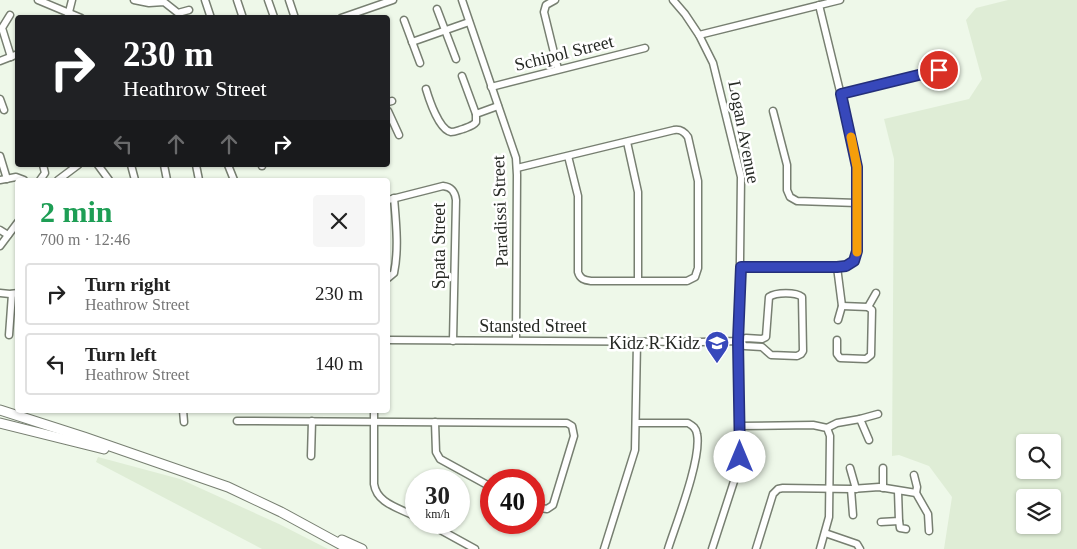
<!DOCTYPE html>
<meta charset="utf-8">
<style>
:root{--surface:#fff;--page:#f6f6f6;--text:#222;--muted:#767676;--line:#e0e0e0}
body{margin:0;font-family:Georgia,serif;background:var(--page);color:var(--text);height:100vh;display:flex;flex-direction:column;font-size:19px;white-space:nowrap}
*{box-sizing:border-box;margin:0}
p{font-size:16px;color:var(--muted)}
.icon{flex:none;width:28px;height:28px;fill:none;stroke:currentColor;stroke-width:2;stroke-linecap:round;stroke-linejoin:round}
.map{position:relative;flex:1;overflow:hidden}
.panel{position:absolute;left:15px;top:178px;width:375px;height:235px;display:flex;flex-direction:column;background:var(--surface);border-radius:5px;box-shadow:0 1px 4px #0004}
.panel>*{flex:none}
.guide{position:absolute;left:15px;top:15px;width:375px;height:152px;border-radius:5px;box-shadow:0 1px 4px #0004;background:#202124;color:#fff;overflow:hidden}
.fabs{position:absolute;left:1016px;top:434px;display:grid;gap:10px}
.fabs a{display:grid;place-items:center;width:45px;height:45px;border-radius:5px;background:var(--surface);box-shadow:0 1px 4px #0004;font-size:25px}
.speed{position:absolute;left:405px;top:469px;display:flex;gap:10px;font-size:25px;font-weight:700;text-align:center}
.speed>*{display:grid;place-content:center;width:65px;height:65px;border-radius:50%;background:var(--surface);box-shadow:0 1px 4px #0004;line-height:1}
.speed small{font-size:12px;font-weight:400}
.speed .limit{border:8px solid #d22;background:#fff;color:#111}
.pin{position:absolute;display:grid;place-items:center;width:42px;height:42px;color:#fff;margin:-21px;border:2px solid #fff;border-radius:50%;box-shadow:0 1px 5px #0007}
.me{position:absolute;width:55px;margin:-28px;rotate:0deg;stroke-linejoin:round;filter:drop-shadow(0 0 4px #0008)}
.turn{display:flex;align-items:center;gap:18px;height:105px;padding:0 25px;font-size:22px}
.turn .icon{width:65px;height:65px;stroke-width:2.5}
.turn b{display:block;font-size:35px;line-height:42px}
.lanes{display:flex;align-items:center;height:48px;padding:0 25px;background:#0003;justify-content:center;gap:25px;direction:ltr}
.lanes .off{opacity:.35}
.round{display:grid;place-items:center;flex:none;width:52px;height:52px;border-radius:5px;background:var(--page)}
.head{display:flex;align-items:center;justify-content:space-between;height:85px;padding:0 25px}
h1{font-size:30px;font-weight:700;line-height:38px;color:#1e9e55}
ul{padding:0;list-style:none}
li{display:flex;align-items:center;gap:15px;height:62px;margin:0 10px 8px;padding:0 15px;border:2px solid var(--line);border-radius:5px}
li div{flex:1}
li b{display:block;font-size:19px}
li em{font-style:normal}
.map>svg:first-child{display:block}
.built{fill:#dfedd6;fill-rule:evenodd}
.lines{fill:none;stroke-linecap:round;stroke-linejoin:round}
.minor-casing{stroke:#777f71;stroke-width:9}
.major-casing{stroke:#777f71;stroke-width:11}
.minor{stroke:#fff;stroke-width:6}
.major{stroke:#fff;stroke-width:9}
.route-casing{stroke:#242f7a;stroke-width:12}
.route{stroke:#3748bb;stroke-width:9}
.slow{stroke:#f59e0b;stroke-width:9}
.labels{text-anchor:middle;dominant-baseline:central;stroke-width:5;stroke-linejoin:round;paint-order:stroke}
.street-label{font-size:18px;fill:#262924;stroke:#fff}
.poi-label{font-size:18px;fill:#262924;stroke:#fff;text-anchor:end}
</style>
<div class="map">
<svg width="1077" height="549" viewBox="0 0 1077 549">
<rect width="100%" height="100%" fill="#eef8e9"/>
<!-- built -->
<g class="built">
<path d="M1008,0H1077V549H944L952,497L929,466L899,455L892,456L894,159L884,119L969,99L982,79L966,20L976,8ZM1025,442H1052V470H1025ZM1025,498H1052V525H1025Z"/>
<polygon points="98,457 180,479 279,524 328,549 262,549 96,462"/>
</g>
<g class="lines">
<defs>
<g id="minor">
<polyline points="38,0 81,18"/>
<polyline points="134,0 149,3 164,2 178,13 189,10"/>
<polyline points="205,0 211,18"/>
<polyline points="237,0 243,18"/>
<polyline points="268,0 274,17"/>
<polyline points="289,0 295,18"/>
<polyline points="462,0 516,158 517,175 516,340"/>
<polyline points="555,0 546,5 544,12 558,69"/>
<polyline points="673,0 685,14 699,35 713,63 741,177 739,341 739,457 737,472 712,549"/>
<polyline points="437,9 456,59"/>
<polyline points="10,15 2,28 11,57"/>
<polyline points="68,16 72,0"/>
<polyline points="341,18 393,0"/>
<polyline points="404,20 420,63"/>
<polyline points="699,35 840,0"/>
<polyline points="412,42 469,22"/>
<polyline points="0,61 18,54"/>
<polyline points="462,76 476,114"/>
<polyline points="491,87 645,48"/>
<path d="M426,89C429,99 439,130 451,132C455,132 459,130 463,129C468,127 473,126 476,122V114L498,106"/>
<polyline points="841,94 939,70"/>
<polyline points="0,99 4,110"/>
<polyline points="388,102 392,101"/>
<polyline points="388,111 399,135"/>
<polyline points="773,111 787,165 787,190 790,197 797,201 857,203"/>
<polyline points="627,142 638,192 638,280"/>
<polyline points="0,156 7,179"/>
<polyline points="98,165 109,180"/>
<polyline points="131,165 135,180"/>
<polyline points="164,165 167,180"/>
<polyline points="196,165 199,180"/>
<polyline points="228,165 234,180"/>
<polyline points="262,165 262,166"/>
<path d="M517,168L674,130C680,129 684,131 688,137L698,181V268L695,277L687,281H591C584,280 580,279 578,272V196L568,156"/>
<polyline points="0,180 16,177 24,180"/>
<polyline points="40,180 45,173 43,165"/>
<polyline points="58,180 78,165"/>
<path d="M388,200L443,186C452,187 455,192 456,200L453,341"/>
<polyline points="0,230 8,235"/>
<polyline points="0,246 18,222"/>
<polyline points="741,267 837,267 850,264 854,261 857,251 856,157 819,5"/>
<polyline points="837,267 842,306 838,320"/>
<path d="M388,278L394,273C399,249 396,222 394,198"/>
<polyline points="0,293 10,294 18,293"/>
<polyline points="868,307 876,293"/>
<polyline points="9,335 12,294"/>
<path d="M388,340L700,342L739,341L746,338L762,339L766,337L769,297C776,292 796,292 802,297L803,351L801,354L797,356L771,355L762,347L745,346L739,341"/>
<polyline points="837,340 837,354 840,358 866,359 871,355 872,310 868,307 842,306"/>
<polyline points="183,410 184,422"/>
<path d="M374,410V484C377,504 400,508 416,517"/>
<polyline points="237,421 567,423 572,426 574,436 553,505 547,509 534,507"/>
<polyline points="435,422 436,452 440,459 491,487"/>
<path d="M636,423H688C693,426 696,428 697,434C702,458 676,524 668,549"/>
<polyline points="739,426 813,425 827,428 830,436 829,517 820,549"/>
<polyline points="827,428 837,423 860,419"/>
<polyline points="869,440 860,419 878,414"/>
<polyline points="311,456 312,421"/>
<polyline points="850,468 856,489"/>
<polyline points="883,468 883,488"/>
<polyline points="914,475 917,487 916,493"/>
<polyline points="851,489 853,515"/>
<polyline points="899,521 900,528 906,529"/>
<polyline points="426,522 475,549"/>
<polyline points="881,522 899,521 898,491"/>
<polyline points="825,533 857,544 860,549"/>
<polyline points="604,549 635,450 637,342"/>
<polyline points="756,549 773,494 778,489 783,488 851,489 879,487 916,493 928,514 929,531"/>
</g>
<g id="major">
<polyline points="0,410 84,437 228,487 281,512 349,549"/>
<polyline points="0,423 104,449"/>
<polyline points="342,540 362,549"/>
</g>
</defs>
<!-- minor casing -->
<use href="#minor" class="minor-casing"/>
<!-- major casing -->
<use href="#major" class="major-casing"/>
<!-- minor -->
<use href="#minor" class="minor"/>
<!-- major -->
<use href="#major" class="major"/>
</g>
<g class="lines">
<defs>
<polyline id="route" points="740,457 738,341 741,267 837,267 846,266 854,261 857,251 857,167 841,94 939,70"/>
</defs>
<!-- route casing -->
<use href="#route" class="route-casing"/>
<!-- route -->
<use href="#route" class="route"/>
<!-- slow -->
<polyline class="slow" points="851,137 857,167 857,252"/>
</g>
<!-- icons -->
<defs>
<symbol id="school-pin" viewBox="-11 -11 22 30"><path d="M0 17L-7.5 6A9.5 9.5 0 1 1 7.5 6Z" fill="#3748bb" stroke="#fff"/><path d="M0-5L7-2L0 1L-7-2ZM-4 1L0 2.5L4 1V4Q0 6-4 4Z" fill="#fff"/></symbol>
</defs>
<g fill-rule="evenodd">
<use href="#school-pin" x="703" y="329" width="28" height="38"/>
</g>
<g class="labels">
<!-- street labels -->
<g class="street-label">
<text transform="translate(564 53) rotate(-14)">Schipol Street</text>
<text transform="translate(744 132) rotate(79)">Logan Avenue</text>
<text transform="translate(500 211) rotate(-92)">Paradissi Street</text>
<text transform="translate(439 246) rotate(-90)">Spata Street</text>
<text x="533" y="326">Stansted Street</text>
</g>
<!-- poi labels -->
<g class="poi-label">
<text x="700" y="343">Kidz R Kidz</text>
</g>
</g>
</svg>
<div class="fabs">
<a><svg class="icon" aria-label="search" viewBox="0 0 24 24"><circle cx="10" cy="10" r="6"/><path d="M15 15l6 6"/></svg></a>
<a><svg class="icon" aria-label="layers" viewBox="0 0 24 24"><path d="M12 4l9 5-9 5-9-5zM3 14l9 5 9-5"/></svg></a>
</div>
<div class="speed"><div>30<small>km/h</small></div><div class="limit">40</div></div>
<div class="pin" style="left:939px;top:70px;background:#d93025"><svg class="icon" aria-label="arrive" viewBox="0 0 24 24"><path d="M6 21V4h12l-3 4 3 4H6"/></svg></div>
<svg class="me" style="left:740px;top:457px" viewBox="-20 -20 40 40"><circle r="19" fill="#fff"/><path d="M0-13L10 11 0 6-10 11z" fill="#3748bb"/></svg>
<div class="guide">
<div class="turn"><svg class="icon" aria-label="right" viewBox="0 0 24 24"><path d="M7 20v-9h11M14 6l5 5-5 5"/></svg><div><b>230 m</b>Heathrow Street</div></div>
<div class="lanes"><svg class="icon off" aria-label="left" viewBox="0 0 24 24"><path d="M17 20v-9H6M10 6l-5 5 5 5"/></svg><svg class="icon off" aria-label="ahead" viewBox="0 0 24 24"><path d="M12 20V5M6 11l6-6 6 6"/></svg><svg class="icon off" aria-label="ahead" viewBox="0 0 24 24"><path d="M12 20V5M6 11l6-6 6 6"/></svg><svg class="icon" aria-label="right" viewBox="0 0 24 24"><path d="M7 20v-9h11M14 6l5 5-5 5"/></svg></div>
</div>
<section class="panel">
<div class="head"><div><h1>2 min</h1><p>700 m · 12:46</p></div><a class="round"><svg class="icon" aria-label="close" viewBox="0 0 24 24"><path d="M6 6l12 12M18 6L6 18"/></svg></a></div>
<ul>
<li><svg class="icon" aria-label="right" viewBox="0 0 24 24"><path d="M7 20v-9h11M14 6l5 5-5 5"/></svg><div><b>Turn right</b><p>Heathrow Street</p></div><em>230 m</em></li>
<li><svg class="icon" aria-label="left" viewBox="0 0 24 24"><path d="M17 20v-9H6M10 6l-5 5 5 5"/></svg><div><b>Turn left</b><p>Heathrow Street</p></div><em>140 m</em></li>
</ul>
</section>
</div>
